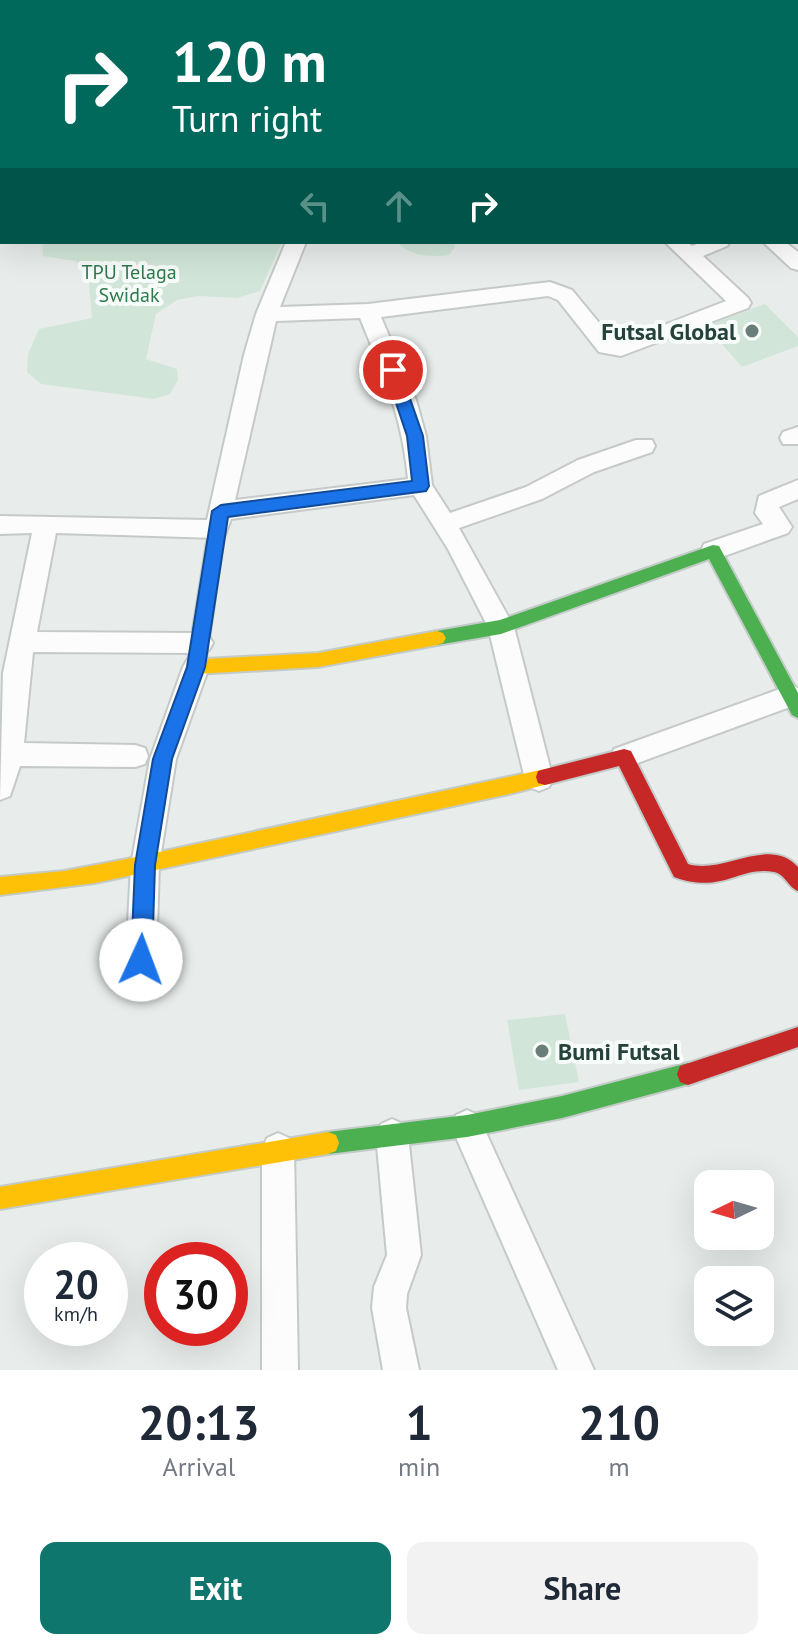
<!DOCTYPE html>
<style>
:root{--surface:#fff;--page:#f2f2f3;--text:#1f2937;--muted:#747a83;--accent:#0f766e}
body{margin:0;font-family:"PT Sans",sans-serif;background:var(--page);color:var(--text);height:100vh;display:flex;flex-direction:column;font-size:30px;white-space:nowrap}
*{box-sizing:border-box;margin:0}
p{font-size:26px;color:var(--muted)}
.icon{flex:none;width:44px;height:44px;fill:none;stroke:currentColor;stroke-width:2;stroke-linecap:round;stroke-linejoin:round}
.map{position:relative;height:1370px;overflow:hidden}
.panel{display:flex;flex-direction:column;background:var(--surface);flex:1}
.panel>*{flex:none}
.hud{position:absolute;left:0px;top:0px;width:798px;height:244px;box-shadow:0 8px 32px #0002;background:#00695c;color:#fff;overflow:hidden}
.needle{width:52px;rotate:265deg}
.buttons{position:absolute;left:694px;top:1170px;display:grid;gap:16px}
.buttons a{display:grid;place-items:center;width:80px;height:80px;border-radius:16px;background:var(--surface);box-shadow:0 8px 32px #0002;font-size:40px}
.speed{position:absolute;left:24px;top:1242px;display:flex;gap:16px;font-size:40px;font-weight:700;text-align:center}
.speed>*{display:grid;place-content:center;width:104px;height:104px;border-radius:50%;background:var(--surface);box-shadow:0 8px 32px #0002;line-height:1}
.speed small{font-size:20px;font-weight:400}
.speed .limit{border:12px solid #d22;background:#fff;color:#111}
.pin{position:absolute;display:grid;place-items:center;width:68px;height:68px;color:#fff;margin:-34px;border:4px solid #fff;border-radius:50%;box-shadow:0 2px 8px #0007}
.me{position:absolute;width:88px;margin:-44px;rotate:2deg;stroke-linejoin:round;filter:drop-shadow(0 0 6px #0008)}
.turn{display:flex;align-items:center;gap:28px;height:168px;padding:0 40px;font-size:36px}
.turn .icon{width:104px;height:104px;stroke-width:2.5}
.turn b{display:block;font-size:56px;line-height:68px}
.lanes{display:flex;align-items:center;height:76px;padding:0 40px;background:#0003;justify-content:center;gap:40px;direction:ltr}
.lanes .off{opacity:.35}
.eta{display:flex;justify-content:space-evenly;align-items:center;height:136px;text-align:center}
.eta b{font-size:48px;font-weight:700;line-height:56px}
.button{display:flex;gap:16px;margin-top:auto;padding:16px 40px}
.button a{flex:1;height:92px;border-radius:16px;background:var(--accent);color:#fff;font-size:32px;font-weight:700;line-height:92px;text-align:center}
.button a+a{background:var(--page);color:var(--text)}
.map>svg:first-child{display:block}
.green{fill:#d1e6d8}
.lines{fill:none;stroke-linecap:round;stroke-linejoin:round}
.street-casing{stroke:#c5cac8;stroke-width:4}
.fast-casing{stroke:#c3cbc8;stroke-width:4}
.slow-casing{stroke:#c3cbc8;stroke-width:4}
.jam-casing{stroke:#c3cbc8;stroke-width:4}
.street{fill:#fcfcfc;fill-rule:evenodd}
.fast{fill:#4caf50;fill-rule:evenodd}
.slow{fill:#ffc107;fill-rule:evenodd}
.jam{fill:#c62828;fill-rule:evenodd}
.route{fill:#1a73e8;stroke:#114b97;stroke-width:2}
.poi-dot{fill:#697e78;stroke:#f7fbf9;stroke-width:3}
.labels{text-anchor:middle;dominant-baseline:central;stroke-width:8;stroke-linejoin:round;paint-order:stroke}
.far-park-label{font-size:20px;fill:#2d7a4b;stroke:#f7fbf9}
.poi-label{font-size:24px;font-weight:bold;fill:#24423a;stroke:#f7fbf9;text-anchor:end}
</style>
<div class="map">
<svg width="798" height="1370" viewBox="0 0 798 1370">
<rect width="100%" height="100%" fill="#e8edeb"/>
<!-- green -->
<g class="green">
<polygon points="42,242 282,242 260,291 237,298 198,296 177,300 156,314 146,359 177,369 178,380 170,394 154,399 41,384 27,372 28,354 39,329 92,318 88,273 76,261 43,256"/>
<path d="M397,242H454L455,247L449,255C430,257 411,257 397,242Z"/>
<polygon points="765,304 798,337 798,346 742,367 706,326"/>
<polygon points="565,1014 579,1082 519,1090 507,1020"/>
</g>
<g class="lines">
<defs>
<g id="street">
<rect x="412" y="0" width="16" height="2"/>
<polygon points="699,0 716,0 717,2 700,2"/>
<rect x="0" y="24" width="2" height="10"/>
<rect x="796" y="121" width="2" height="12"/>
<path d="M286,242H306L280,307L368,304L550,282L572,290L614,341L620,342L726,301L665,242H687L692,246L702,242H730L727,246L703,256L748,298L751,303L748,308L621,356L599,352L558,300L548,296L381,317L416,400L426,436L432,485L450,513L526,487L578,460L636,440H652L655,446L652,452L594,472L542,499L459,528L514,627L553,779L549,787L539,791L529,787L525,779L488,627L448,549L414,495L231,519L225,535L217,538L56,533L37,632L200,633L209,636L213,643L209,650L200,653L33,652L24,743L135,745L145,748L148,756L145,764L135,767L20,766L10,796L0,800L3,673L32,533L0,534V516L207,520L244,355L256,314ZM360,318C384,377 402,415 408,479L235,500L276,321Z"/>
<polygon points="763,242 785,242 798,252 798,270 791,268"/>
<polygon points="798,427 798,444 783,444 780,438 783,432"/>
<polygon points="798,480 798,499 779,507 792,527 788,533 713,560 704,558 701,551 704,544 763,524 755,513 759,496"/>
<polygon points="196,657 205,660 209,667 176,759 159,865 156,960 152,970 141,974 130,970 126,960 131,865 150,759 183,667 187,660"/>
<polygon points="791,685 798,688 798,704 624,768 614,765 611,757 614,749"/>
<polygon points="467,1110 478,1115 594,1370 558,1370 451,1126 456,1115"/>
<polygon points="392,1119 403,1124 408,1135 421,1255 407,1294 406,1308 419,1370 383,1370 372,1308 374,1287 387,1255 376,1135 381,1124"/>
<polygon points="278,1133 289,1138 294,1149 298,1370 262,1370 262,1149 267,1138"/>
</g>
<g id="fast">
<polygon points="713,545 719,546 798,693 798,718 792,715 709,559 501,634 437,645 431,643 428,638 431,633 437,631 500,620"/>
<polygon points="688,1063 696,1066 699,1074 696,1082 562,1118 467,1137 328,1154 320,1151 317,1143 320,1135 328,1132 467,1115 562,1096"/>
</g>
<g id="slow">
<rect x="796" y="44" width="2" height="8"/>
<polygon points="217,523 225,529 206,659 318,653 437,631 443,633 446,638 443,643 437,645 318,667 196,674 190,672 187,667 209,529"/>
<polygon points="545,769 552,771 554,777 552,783 509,794 95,883 0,895 0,877 64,871 127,859"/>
<polygon points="328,1132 336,1135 339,1143 336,1151 328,1154 0,1209 0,1187"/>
</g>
<g id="jam">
<rect x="0" y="178" width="2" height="8"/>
<path d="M624,749L631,751L688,864C723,875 769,835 798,867V891C788,887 785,874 774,872C740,865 722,895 674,877L619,766L545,785L538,783L536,777L538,771L545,769Z"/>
<polygon points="798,1027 798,1047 688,1085 680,1082 677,1074 680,1066"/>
</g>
</defs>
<!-- street casing -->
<use href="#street" class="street-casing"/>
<!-- fast casing -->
<use href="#fast" class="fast-casing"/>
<!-- slow casing -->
<use href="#slow" class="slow-casing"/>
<!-- jam casing -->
<use href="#jam" class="jam-casing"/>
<!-- street -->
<use href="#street" class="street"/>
<!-- fast -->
<use href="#fast" class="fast"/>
<!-- slow -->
<use href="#slow" class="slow"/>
<!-- jam -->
<use href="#jam" class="jam"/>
</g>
<!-- route -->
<polygon class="route" points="393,365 400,370 423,436 429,486 426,491 228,517 205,667 172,759 155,865 152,960 149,967 141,970 134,967 131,960 135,865 153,759 187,667 212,511 221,505 412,481 407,436 385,370"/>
<!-- markers -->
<g class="poi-dot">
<circle cx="752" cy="331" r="8"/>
<circle cx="542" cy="1051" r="8"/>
</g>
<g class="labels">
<!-- far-park labels -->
<g class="far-park-label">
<text x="129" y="272">TPU Telaga<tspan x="129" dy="23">Swidak</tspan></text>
</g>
<!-- poi labels -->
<g class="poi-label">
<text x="736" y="331">Futsal Global</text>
<text x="558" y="1051" text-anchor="start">Bumi Futsal</text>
</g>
</g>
</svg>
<div class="buttons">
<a><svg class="needle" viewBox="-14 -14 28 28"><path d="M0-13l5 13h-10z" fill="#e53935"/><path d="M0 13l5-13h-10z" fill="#747a83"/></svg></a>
<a><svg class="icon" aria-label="layers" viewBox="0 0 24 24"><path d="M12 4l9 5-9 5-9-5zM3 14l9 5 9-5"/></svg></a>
</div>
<div class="speed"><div>20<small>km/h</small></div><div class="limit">30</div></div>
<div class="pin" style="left:393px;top:370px;background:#d93025"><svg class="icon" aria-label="arrive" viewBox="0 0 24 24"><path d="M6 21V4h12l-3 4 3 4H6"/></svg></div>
<svg class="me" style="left:141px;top:960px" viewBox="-20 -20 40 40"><circle r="19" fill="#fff"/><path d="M0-13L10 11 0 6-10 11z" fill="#1a73e8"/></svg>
<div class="hud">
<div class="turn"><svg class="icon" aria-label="right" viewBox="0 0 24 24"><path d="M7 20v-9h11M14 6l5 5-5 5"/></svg><div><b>120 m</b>Turn right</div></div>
<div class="lanes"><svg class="icon off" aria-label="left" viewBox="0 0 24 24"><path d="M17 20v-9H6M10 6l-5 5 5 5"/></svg><svg class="icon off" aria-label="ahead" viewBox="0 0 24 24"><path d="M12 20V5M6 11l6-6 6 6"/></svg><svg class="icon" aria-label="right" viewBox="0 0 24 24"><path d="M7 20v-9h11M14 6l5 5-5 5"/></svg></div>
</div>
</div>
<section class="panel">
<div class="eta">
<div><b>20:13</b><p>Arrival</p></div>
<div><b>1</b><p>min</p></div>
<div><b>210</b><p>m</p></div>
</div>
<div class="button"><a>Exit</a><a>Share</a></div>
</section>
